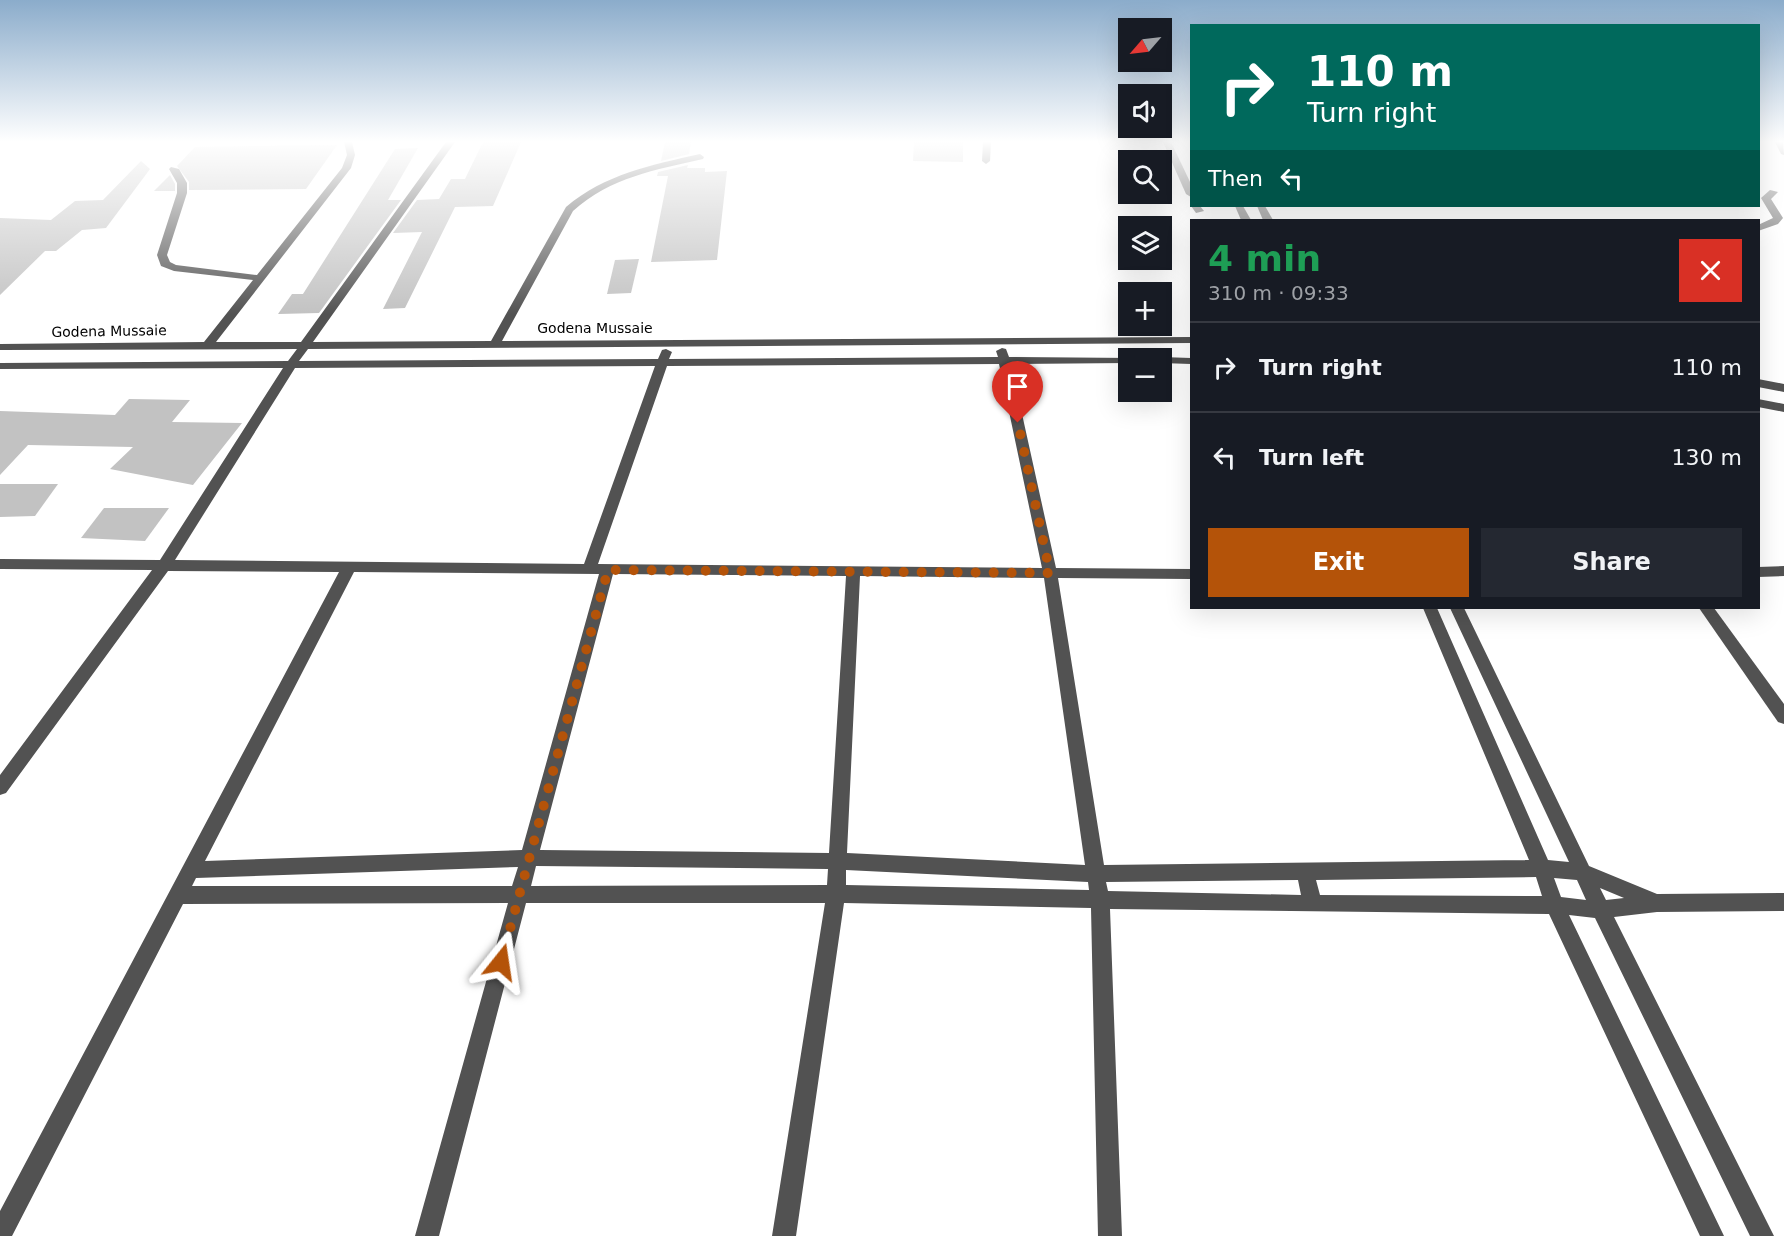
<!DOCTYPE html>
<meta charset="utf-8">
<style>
:root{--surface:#171b24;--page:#242831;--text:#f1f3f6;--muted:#9ea1a6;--line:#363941;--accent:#b45309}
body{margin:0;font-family:"DejaVu Sans",sans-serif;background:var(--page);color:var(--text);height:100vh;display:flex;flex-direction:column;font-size:22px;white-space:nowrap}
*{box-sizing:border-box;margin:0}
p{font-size:20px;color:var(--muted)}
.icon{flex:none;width:33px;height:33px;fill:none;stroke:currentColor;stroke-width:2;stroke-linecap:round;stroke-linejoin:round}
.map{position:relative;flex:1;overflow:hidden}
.sheet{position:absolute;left:1190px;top:219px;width:570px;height:390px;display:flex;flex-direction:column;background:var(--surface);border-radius:0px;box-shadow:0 6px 24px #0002}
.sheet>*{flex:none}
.top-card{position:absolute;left:1190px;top:24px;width:570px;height:183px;border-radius:0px;box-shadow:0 6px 24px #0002;background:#00695c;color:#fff;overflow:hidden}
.needle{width:39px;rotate:242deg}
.controls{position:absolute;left:1118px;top:18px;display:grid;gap:12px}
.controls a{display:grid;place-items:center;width:54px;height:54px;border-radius:0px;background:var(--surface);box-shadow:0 6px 24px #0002;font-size:30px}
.pin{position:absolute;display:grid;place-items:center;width:51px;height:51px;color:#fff;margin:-62px -26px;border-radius:50% 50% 50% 0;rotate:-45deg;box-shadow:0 0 6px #0007}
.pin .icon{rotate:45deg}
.me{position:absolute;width:66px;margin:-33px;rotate:15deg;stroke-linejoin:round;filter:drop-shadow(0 0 4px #0008)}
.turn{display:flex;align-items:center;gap:21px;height:126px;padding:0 18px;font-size:27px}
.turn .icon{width:78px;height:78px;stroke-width:2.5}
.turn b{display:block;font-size:42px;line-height:51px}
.then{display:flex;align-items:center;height:57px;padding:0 18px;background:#0003;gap:12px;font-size:22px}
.round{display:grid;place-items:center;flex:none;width:63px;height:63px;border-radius:0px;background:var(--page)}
.head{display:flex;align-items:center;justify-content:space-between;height:102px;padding:0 18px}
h1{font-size:36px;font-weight:800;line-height:45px;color:#1e9e55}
.primary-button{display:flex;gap:12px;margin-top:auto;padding:12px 18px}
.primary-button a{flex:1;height:69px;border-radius:0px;background:var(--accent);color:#fff;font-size:24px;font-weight:800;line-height:69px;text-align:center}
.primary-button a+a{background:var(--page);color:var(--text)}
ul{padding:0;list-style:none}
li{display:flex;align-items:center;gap:18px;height:90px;padding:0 18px;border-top:2px solid var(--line)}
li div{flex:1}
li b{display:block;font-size:22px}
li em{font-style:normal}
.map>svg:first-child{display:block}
.building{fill:#c2c2c2}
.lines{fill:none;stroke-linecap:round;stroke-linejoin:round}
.minor{fill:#525252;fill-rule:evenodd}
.route{stroke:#b45309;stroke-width:10;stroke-dasharray:0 18}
.labels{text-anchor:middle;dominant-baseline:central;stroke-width:5;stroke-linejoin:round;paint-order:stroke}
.far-street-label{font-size:14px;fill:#000;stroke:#fff}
</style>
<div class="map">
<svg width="1784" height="1236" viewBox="0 0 1784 1236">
<rect width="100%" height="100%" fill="#fff"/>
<!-- building -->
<g class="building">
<polygon points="483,142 521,142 493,206 455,207 405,308 383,309 422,232 393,233 417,200 439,199 451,179 465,179"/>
<polygon points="665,142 691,142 689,154 661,161"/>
<polygon points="914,142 963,142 963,162 913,161"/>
<polygon points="314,145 337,145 306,189 189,190 189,182 177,166 195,147"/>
<polygon points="418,148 388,200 401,200 319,313 278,314 292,294 303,294 395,149"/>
<polygon points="141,161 150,169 106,228 82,230 56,251 45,251 0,295 0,218 51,220 75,201 103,200"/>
<polygon points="688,165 687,168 705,168 705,172 727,171 717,260 651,262 668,176 657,176 658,172"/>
<polygon points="170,175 175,184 175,191 154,191"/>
<polygon points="639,259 631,293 607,294 615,260"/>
<polygon points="129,399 190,400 172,422 242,423 193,485 110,469 133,447 28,445 0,475 0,411 115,415"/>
<polygon points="0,484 58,484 35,516 0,517"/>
<polygon points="104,508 169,508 145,541 81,538"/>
</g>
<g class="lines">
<!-- minor -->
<g class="minor">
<path d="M344,142H352L355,155L351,168L216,342H301L446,142H455L313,342L491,341L566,207C605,174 651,165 700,154L704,157L703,159C655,170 611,177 573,211L502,341L1191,337V343L308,349L299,361L658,359L662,350L666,349L672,352L669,359L998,357L996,351L1002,348L1006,349L1009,357L1132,358H1128V363L1011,364L1056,568L1191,569V579L1058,578L1104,865L1529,860L1423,608H1437L1548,860L1569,862L1450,608H1464L1589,866L1657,894L1784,893V911L1657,912L1614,917L1774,1236H1750L1595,918L1569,915L1724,1236H1700L1549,914L1110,909L1122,1236H1098L1091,908L844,903L796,1236H772L825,903H526L439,1236H415L508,903L183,904L12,1236H0V1211L339,572L168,571L6,793L0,795V775L152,570L0,569V559L160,560L283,368L0,369V363L288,361L297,349L0,350V344L204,342L253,280L174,271L161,266L157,255L177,193V183L169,169L171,167L179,169L187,183V193L167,255L170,262L176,265L257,275L342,168L347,155ZM999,364L1042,568L598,564L667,366ZM655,366L584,564L175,560L295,368ZM354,572L599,574L522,850L205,861ZM613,574L846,576L829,853L540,850ZM860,576L1044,578L1085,865L847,853ZM536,866L828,869L827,885L531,886ZM518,867L512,886H192L196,878ZM846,870L1088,882L1089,890L846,885ZM1536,877L1542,896L1320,895L1316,880ZM1554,878L1577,880L1586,900L1561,897ZM1298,880L1301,895L1108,891L1106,882ZM1600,888L1624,898L1606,900Z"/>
<polygon points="983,142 991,142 990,161 986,164 982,161"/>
<polygon points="1163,142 1171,142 1191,184 1191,197 1186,194"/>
<polygon points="1775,142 1783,142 1784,155 1781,154"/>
<polygon points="1770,190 1778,192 1771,199 1783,218 1778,224 1758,231 1758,225 1773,218 1761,198"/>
<polygon points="1191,206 1200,206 1204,211 1196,213"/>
<polygon points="1235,206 1243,206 1251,220 1241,220"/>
<polygon points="1257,206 1265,206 1273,220 1263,220"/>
<polygon points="1161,357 1191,358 1191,364 1161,363 1161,358 1156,358"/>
<polygon points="1758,379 1784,384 1784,392 1758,387"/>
<polygon points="1758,399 1784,404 1784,412 1758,407"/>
<polygon points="1784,566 1784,576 1758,577 1758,567"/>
<polygon points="1699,608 1714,608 1784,704 1784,724 1778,722"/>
</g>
</g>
<!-- sky -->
<linearGradient id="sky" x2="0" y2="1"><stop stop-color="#8baccb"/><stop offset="0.45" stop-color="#fff"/><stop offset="1" stop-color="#fff" stop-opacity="0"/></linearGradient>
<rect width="1784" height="315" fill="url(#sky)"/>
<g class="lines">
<!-- route -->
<polyline class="route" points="501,962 608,570 1050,573 1018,423"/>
</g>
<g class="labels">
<!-- far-street labels -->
<g class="far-street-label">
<text x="595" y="328">Godena Mussaie</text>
<text transform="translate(109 331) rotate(-1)">Godena Mussaie</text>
</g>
</g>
</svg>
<div class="controls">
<a><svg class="needle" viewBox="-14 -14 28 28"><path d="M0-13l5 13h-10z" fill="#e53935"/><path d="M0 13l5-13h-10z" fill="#9ea1a6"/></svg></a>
<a><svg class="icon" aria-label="sound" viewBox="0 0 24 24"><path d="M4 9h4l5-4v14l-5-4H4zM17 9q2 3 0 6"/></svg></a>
<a><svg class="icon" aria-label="search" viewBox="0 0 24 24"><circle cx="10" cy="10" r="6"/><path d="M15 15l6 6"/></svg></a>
<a><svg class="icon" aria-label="layers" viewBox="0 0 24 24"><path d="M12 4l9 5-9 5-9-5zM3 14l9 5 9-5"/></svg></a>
<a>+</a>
<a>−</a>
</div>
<div class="pin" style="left:1018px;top:423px;background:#d93025"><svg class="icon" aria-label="arrive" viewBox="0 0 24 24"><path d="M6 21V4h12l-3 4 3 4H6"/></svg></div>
<svg class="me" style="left:501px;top:962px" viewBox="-20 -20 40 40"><path d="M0-17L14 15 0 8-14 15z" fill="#b45309" stroke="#fff" stroke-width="4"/></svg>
<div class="top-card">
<div class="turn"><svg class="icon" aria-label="right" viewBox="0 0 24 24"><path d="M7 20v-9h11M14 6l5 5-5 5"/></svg><div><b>110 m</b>Turn right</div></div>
<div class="then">Then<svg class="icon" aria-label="left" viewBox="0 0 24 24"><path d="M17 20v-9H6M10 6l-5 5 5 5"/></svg></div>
</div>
<section class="sheet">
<div class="head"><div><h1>4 min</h1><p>310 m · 09:33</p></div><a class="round" style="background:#d93025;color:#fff"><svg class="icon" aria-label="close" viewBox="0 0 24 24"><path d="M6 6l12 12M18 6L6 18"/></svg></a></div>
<ul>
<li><svg class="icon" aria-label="right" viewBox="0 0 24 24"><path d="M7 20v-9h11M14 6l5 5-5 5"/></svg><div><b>Turn right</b></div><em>110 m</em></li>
<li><svg class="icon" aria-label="left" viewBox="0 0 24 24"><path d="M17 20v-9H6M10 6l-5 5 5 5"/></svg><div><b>Turn left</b></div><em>130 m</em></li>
</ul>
<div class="primary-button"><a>Exit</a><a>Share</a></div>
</section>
</div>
